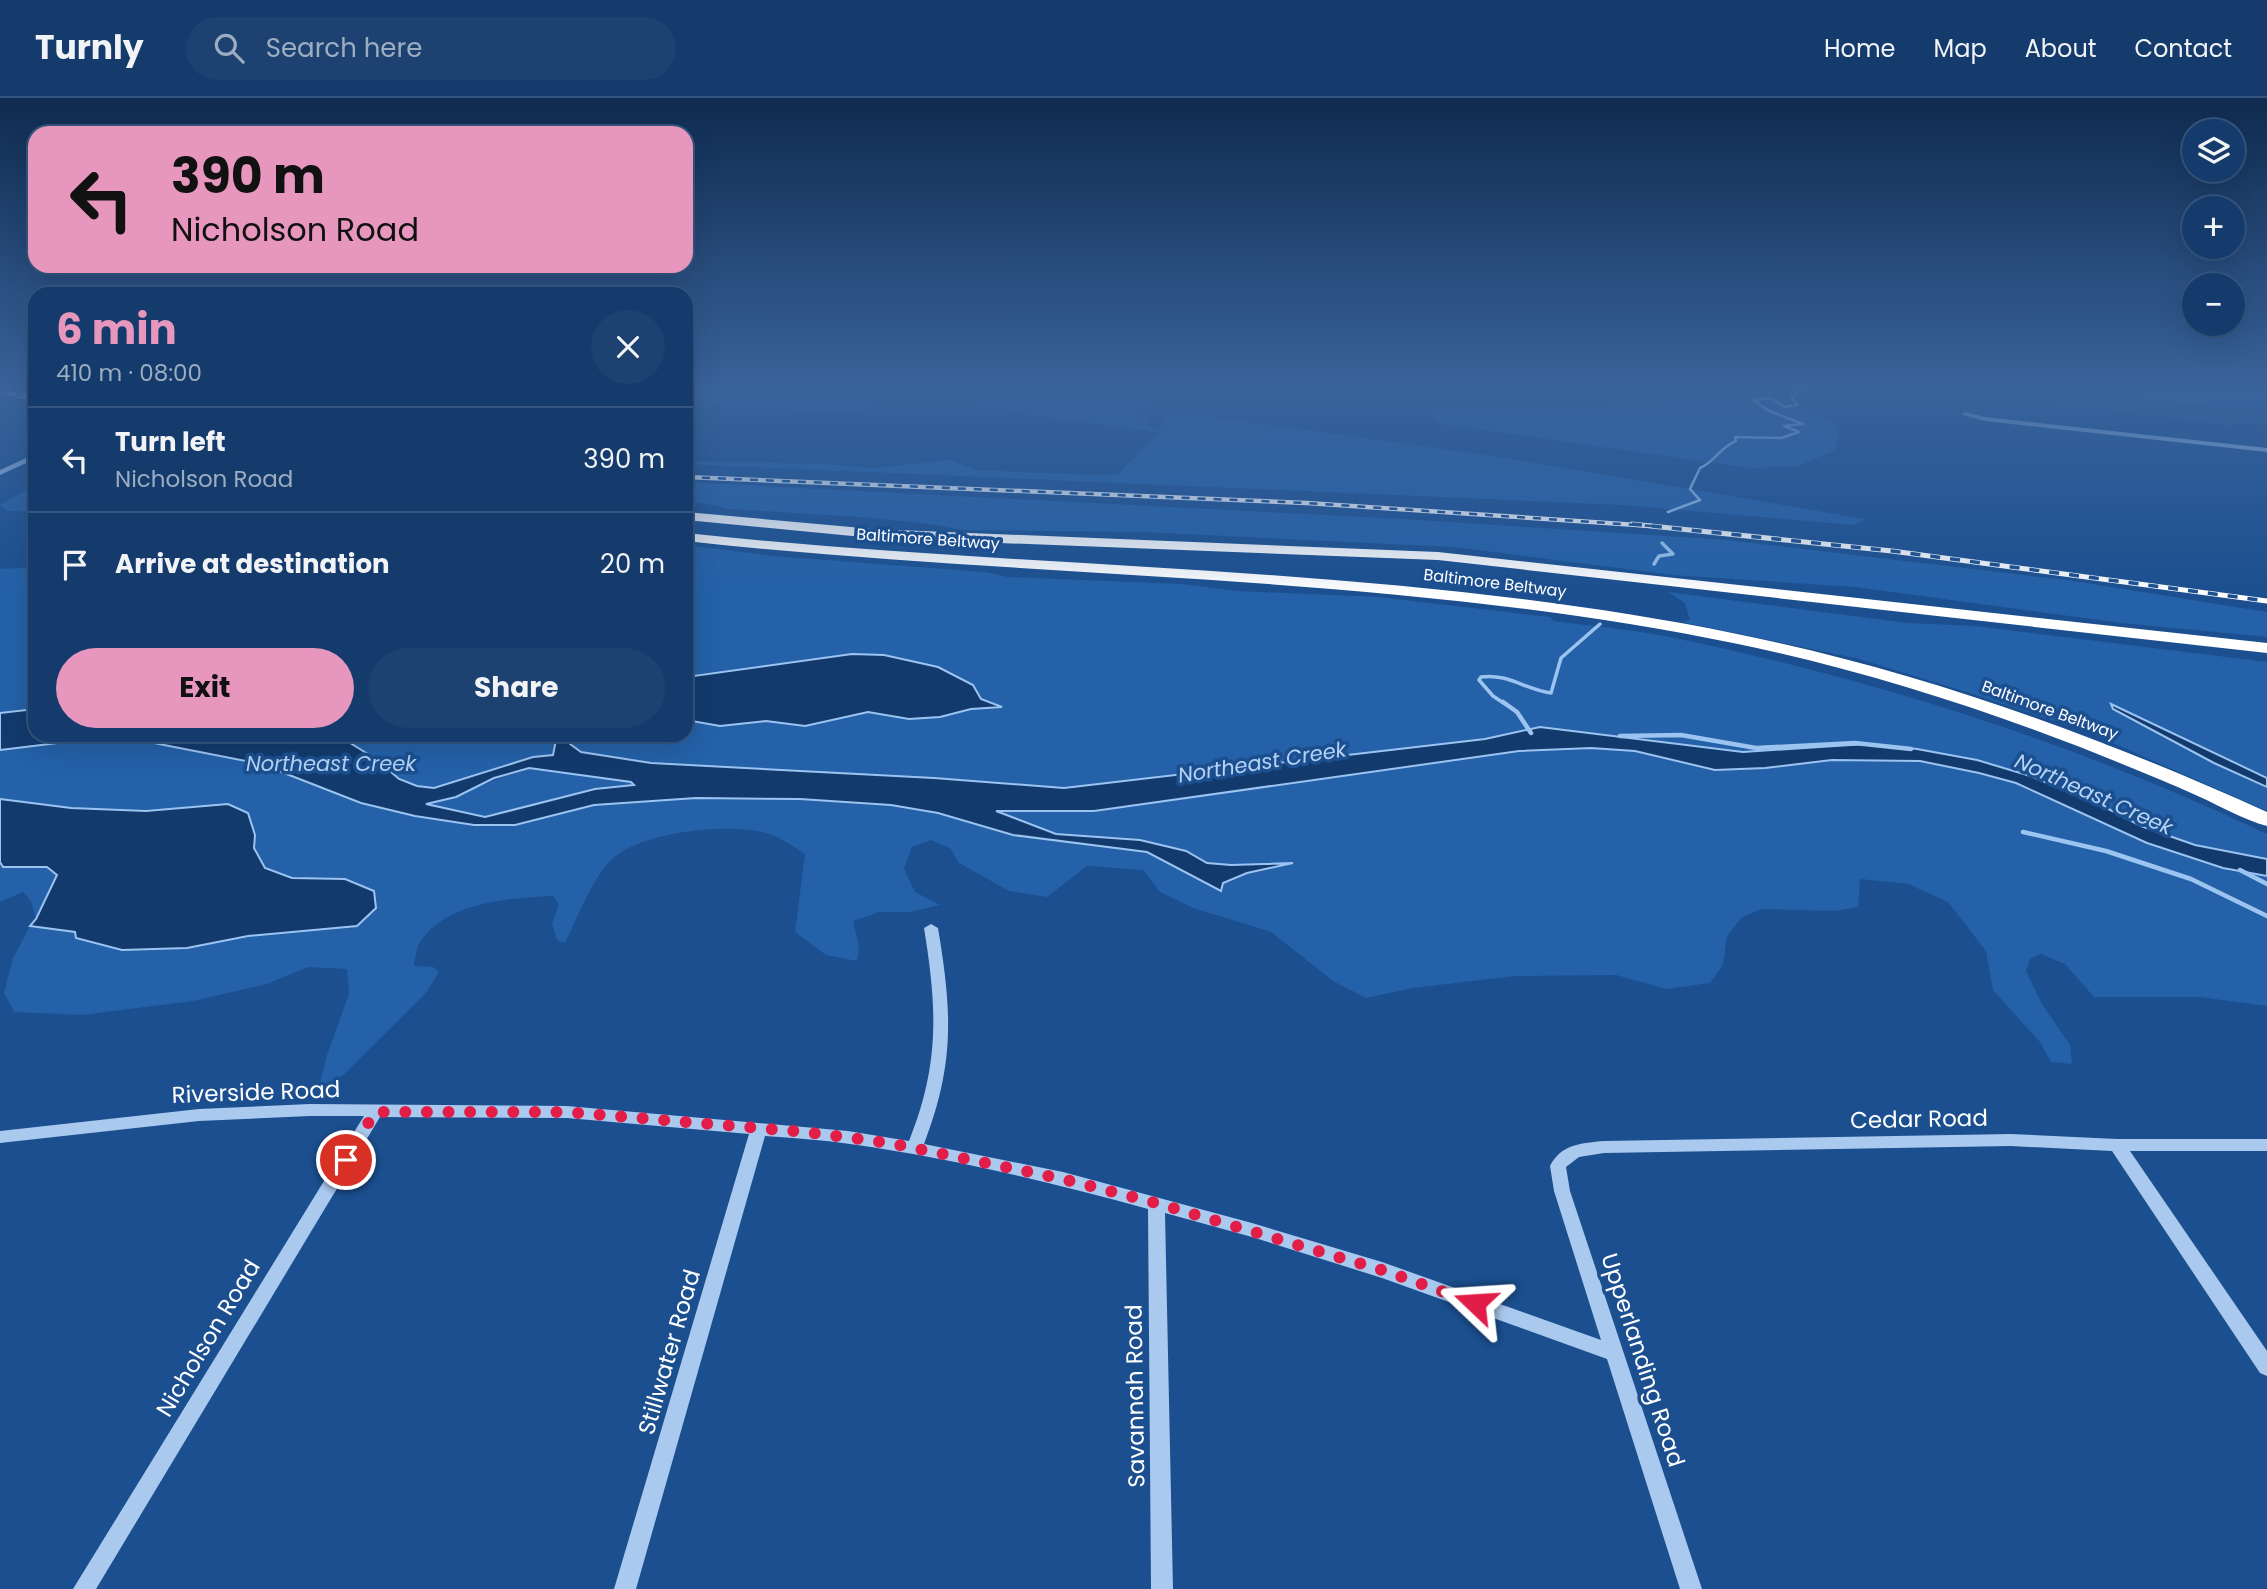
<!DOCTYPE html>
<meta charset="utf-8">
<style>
:root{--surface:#143b6b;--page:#1d4271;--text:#f1f3f6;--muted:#9dadc1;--line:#33557e;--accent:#e797bd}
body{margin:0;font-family:Poppins,sans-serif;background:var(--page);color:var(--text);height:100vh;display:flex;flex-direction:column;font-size:26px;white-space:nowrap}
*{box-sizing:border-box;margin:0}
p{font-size:23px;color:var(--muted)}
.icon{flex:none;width:38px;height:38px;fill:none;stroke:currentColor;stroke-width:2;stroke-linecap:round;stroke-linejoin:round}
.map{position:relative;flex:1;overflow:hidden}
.details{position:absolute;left:28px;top:189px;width:665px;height:455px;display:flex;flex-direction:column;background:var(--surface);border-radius:21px;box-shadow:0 7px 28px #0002,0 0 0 2px var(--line)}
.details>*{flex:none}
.guide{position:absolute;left:28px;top:28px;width:665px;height:147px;border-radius:21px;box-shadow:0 7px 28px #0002,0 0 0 2px var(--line);background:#e797bd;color:#111;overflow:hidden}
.buttons{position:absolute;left:2182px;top:21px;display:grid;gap:14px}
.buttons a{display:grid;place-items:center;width:63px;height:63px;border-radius:50%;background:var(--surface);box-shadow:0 7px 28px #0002,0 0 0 2px var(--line);font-size:35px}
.pin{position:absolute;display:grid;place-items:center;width:60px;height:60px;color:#fff;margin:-30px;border:4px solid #fff;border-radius:50%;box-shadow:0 2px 7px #0007}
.me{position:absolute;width:77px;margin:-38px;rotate:290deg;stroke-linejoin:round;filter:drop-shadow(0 0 5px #0008)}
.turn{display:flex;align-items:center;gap:24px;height:147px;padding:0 28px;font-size:32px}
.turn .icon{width:91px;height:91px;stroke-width:2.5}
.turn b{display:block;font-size:49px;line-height:60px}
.round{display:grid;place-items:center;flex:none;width:74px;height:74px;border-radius:37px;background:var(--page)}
.headline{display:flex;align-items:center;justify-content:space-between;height:119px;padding:0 28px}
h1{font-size:42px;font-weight:700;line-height:52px;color:var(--accent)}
.cta{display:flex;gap:14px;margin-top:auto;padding:14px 28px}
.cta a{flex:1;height:80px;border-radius:42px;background:var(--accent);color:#111;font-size:28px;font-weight:700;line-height:80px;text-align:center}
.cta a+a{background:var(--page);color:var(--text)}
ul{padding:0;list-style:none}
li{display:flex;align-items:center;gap:21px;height:105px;padding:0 28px;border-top:2px solid var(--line)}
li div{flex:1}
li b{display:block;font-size:26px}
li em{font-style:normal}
header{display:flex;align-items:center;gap:42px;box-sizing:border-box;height:98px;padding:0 35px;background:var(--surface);border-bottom:2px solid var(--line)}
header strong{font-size:33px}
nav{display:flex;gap:38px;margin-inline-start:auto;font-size:24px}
.search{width:490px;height:63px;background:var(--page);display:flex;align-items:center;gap:18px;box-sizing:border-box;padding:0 24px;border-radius:38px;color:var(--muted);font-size:26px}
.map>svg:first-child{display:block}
.green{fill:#2461a8}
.water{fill:#123a6d;stroke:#9cc4f0;stroke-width:2;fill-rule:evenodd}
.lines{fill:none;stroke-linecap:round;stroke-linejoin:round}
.stream-far2{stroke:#9cc4f0;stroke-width:2.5}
.stream-far1{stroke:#9cc4f0;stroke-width:3.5}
.stream{stroke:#9cc4f0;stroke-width:4.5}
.minor{fill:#a9c9ee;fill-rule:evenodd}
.highway{fill:#fff;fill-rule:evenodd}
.rail-far1-casing{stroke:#fff;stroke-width:4.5}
.rail-casing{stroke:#fff;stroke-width:5}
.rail-far1{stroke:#1b4f8f;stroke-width:2.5;stroke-dasharray:8;stroke-linecap:butt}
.rail{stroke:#1b4f8f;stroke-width:3.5;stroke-dasharray:10;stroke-linecap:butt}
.wall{fill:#245895}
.building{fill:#2a66ad;stroke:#1d4779;stroke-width:2}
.route{stroke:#e11d48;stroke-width:12;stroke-dasharray:0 21.6}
.labels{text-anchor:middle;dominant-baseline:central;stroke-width:7;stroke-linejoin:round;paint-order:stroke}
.far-street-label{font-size:16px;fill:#fff;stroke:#1b4f8f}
.water-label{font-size:21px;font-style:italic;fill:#b5d3f5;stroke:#1b4f8f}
.near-street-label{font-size:23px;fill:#fff;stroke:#1b4f8f}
</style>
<header>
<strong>Turnly</strong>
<div class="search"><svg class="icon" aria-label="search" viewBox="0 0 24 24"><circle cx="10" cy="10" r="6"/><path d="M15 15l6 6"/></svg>Search here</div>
<nav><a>Home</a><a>Map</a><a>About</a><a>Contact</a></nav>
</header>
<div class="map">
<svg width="2267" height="1491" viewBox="0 0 2267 1491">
<rect width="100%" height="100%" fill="#1b4f8f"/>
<!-- green -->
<g class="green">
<path d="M686,288H788L792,299L877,307C834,335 719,283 686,319Z"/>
<polygon points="950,288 1141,288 1140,291 1154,307 1155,316 1133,317 1151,322 1146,325 1148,329 1161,330 1166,312 1499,359 1865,421 1854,427 1623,407 686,366 686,363 821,366 875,370 951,362 976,372 1099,377 1118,376 1160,334 1031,317 963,300 979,298 948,289"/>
<path d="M1706,293C1751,299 1803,300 1839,330L1834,353L1797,368L1751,370L1441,326L1422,311L1673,308Z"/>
<polygon points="686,384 1403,421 1727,442 2074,483 2267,514 2267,539 2121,525 1855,489 1673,477 1454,449 1143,434 964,432 923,425 860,419 731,411 686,402"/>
<polygon points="35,387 35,414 8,413 0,407"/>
<path d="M686,447L773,458L984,474L1008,479L1182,486L1238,493L1379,499L1550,519L1554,523C1591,528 1628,531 1665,538C1872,580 2076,645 2267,736V761L2195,747L2141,728L2095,704L2027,677L1977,662L1917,651L1866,646L1743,654L1540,629L1485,641L1064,690L934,680L651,665L581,654L533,659L434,690L409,694L331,637H686Z"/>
<polygon points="35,469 35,611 0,615 0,471"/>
<polygon points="1668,494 1908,525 1976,528 2267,564 2267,713 2090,635 1973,596 1859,561 1682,524 1690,522 1685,505"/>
<path d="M145,637L261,666L361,705L415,718L474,727H515L594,707L696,700L800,701L891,707L1105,749L1147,754L1221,792L1223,785L1247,775L1287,766L1231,767L1207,765L1140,742L1056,736L993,713H1094L1519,653L1591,650L1635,653L1715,672L1765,670L1832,662L1920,663L1979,675L2016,685L2147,745L2223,770L2267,778V908L2199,899H2094L2065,866L2041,856L2030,861L2026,873L2042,906L2070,947L2072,966L2051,964L2040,944L1993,892L1986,853L1948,804L1908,786L1860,781L1858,809L1835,813L1762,811L1742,819L1727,838L1723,867L1710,885L1666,891L1616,877L1515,878L1413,890L1366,900L1333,883L1271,834L1193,810L1160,794L1143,772L1087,768L1047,799L1009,793L959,765L950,750L931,742L912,749L904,771L915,794L940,807L910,814H879L853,823L859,849L857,863L826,857L795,834L805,756C791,747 779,738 762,734C725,725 636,734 609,764C589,787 578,819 565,845L557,842L552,825L559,807L553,798C509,800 444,804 419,846C416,852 415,861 414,868L433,869L439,874L425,896L331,989L320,985L327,957L349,896L347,871L308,869L267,886L193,903L82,917L14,914L4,895L13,860L30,828L75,834L76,839L93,824L36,821L31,803L23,794L0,804V641Z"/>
<path d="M529,670L631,684L634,687L595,691L485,719L424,706C461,698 493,681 529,670Z"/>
</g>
<!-- water -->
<g class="water">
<polygon points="852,556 884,557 938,569 973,587 981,601 1002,609 971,611 940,619 909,621 868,614 805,628 766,623 720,628 686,622 686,579"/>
<polygon points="2111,606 2267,680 2267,689 2214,665 2113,611"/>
<path d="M35,611V637H337L376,661L399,681L417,688L434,690L533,659L553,657L557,637H569L570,646L581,654L651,665L934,680L1064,690L1485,641L1540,629L1743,654L1866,646L1917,651L1977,662L2027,677L2095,704L2141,728L2195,747L2267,761V778L2223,770L2147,745L2016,685L1979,675L1920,663L1832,662L1765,670L1715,672L1635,653L1591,650L1519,653L1094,713H996L1056,736L1140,742L1186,753L1207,765L1231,767L1293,765L1247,775L1223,785L1221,793L1147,754L1013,737L938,715L891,707L800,701L696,700L594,707L515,727H474L415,718L361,705L261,666L154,645L91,641L0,652V615ZM529,670L631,684L634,687L595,691L485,719L426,706L456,699L494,680Z"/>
<polygon points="0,701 71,710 146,713 228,706 248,715 255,737 254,750 265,770 292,780 345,781 374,793 376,810 357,828 248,838 187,850 122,852 76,840 75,834 30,828 36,821 57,777 47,769 3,769 0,764"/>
</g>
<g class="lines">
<!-- stream-far2 -->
<path class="stream-far2" d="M1668,414L1700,402L1690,391L1700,370C1715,364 1720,349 1736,343L1735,339L1781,340L1799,334L1784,328L1803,326L1769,313L1753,302L1771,300L1784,309L1798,307L1791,299L1803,291L1792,288"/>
<!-- stream-far1 -->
<g class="stream-far1">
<polyline points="1654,466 1659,458 1673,456 1662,445"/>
<path d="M1505,606L1493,598L1479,582L1481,579C1508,575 1526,592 1551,595L1561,560L1600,526"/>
</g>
<!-- stream -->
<g class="stream">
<polyline points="1503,604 1517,614 1531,635"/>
<polyline points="1620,638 1681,637 1756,650 1855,645 1911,651"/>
<polyline points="2023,734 2106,753 2191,781 2267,818"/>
<polyline points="2240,772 2267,786"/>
</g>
<!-- minor -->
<g class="minor">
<polygon points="3,288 12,288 0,293 0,289"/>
<polygon points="1965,314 1985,319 2267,350 2267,354 1985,323 1963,317 1962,316"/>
<polygon points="35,356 35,361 0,377 0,372"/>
<path d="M931,826L938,830C952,914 955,965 924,1046L1063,1074L1252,1125L1382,1164L1601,1242L1554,1093L1550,1068C1561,1046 1582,1045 1604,1043L2011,1036L2117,1041H2267V1053H2130L2267,1253V1278L2260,1275L2112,1053L2011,1048L1604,1055L1579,1059L1566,1069L1570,1093L1702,1491H1680L1607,1261L1382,1180L1252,1139L1165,1115L1173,1491H1151L1148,1111C1050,1084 950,1060 850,1046C822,1042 793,1040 765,1038L636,1491H614L749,1036L567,1020L380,1019L96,1491H73L364,1018H310L199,1023L0,1045V1033L199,1011L310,1006L567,1008L848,1033L909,1043C940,966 937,910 924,830Z"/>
</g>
<!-- highway -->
<g class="highway">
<polygon points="686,414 873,431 1438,454 2267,545 2267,555 1438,462 873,440 686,422"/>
<path d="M686,435C1036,473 1390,465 1737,536C1920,573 2097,637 2267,714V728C2244,722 2222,709 2200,699C2160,681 2120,665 2080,649C1969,606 1854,570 1738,546C1391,474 1036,482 686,443Z"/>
</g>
<defs>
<g id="rail-far1">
<polyline points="0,293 35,301"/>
<polyline points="686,379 1307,405 1652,428"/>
</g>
<polyline id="rail" points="1632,426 1892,453 2267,503"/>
</defs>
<!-- rail-far1 casing -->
<use href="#rail-far1" class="rail-far1-casing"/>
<!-- rail casing -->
<use href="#rail" class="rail-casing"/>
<!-- rail-far1 -->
<use href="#rail-far1" class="rail-far1"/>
<!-- rail -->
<use href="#rail" class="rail"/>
</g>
<!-- wall -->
<polygon class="wall" points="2053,288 2267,288 2267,328 2234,324 2232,328 2057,305"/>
<!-- building -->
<polygon class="building" points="2061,288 2267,288 2267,314 2236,310 2239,314 2062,293"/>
<!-- sky -->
<linearGradient id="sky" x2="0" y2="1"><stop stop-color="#0f2b4f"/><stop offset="0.58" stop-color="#39639b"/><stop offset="1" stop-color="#39639b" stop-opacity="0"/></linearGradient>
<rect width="2267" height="497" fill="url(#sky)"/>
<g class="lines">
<!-- route -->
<polyline class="route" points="346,1062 375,1014 567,1014 806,1034 889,1045 1063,1081 1156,1105 1382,1172 1475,1205"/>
</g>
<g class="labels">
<!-- far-street labels -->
<g class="far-street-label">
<text transform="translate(928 441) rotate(4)">Baltimore Beltway</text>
<text transform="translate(1495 485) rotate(7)">Baltimore Beltway</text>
<text transform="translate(2050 612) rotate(20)">Baltimore Beltway</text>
</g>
<!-- water labels -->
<g class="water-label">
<text transform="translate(1262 664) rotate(-9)">Northeast Creek</text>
<text x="331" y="665">Northeast Creek</text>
<text transform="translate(2094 696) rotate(24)">Northeast Creek</text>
</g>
<!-- near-street labels -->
<g class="near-street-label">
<text transform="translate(256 994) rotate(-2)">Riverside Road</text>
<text transform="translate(1919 1021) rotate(-1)">Cedar Road</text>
<text transform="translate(208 1240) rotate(-59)">Nicholson Road</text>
<text transform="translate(669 1254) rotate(-74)">Stillwater Road</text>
<text transform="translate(1643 1262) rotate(72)">Upperlanding Road</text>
<text transform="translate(1135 1298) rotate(-91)">Savannah Road</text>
</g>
</g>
</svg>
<div class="buttons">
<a><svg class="icon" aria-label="layers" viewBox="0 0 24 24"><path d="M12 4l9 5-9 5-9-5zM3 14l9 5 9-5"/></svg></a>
<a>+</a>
<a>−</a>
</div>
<div class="pin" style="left:346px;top:1062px;background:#d93025"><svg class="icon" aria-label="arrive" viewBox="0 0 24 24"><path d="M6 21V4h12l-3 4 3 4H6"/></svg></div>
<svg class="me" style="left:1475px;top:1205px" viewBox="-20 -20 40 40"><path d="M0-17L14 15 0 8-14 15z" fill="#e11d48" stroke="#fff" stroke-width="4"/></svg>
<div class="guide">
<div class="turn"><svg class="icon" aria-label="left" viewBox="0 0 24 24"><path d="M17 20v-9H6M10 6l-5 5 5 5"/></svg><div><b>390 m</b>Nicholson Road</div></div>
</div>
<section class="details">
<div class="headline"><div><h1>6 min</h1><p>410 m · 08:00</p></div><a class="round"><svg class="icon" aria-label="close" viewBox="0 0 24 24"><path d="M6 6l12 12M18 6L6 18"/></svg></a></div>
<ul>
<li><svg class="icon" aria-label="left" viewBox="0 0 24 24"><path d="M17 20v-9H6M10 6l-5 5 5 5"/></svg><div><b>Turn left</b><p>Nicholson Road</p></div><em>390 m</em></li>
<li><svg class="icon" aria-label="arrive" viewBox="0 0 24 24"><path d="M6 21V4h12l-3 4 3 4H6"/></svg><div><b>Arrive at destination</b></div><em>20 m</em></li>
</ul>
<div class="cta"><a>Exit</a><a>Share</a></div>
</section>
</div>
